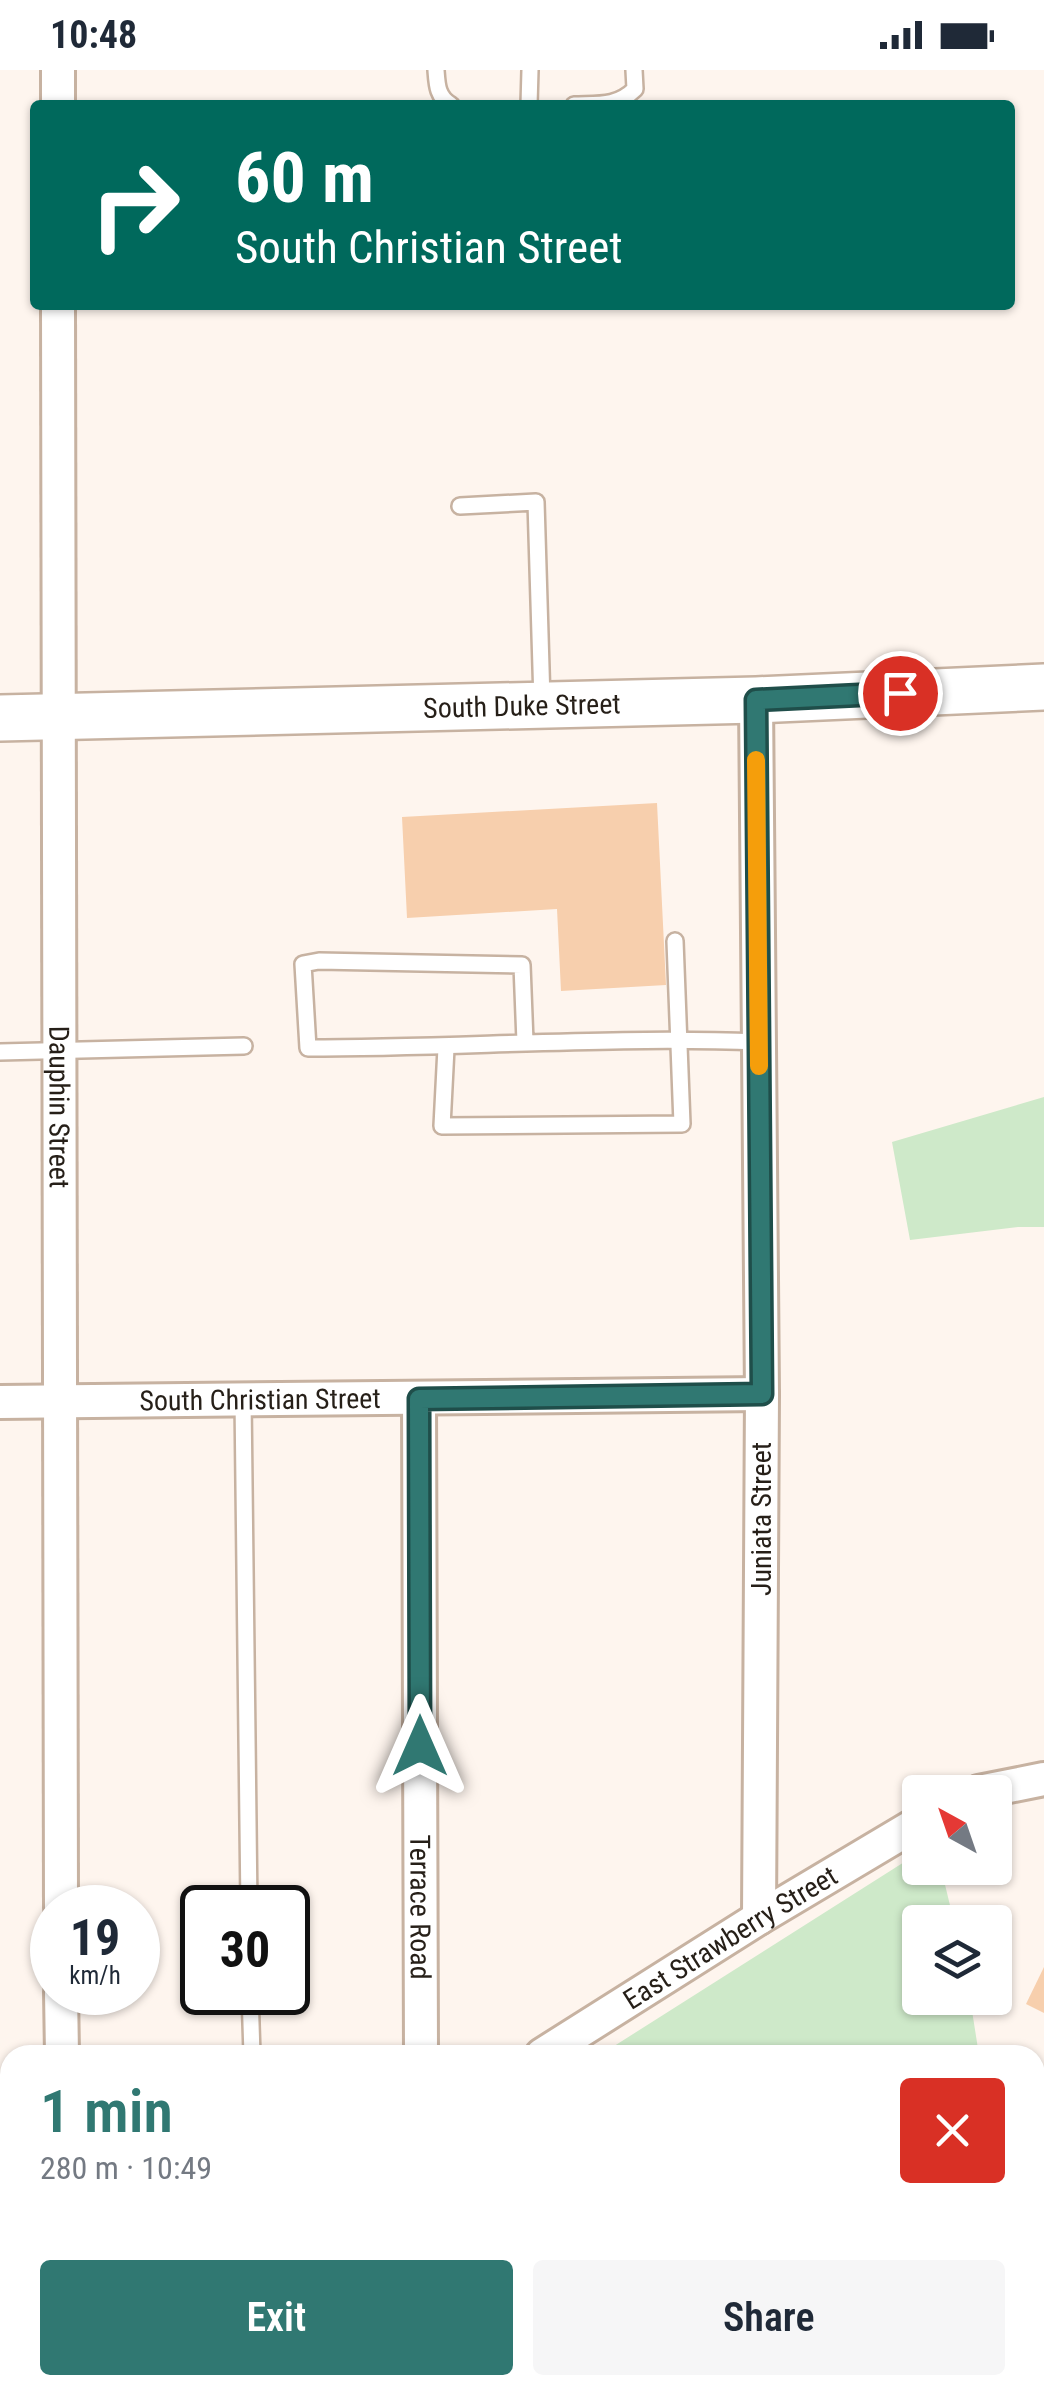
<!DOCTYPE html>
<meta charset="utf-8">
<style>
:root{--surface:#fff;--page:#f6f6f7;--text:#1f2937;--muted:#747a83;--accent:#307872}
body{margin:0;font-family:"Roboto Condensed",sans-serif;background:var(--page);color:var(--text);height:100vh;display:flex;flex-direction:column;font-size:38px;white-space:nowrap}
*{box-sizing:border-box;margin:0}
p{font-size:32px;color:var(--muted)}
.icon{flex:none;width:55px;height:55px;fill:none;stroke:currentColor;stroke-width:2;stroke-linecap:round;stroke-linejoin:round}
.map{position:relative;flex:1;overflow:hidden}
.details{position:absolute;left:0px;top:1975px;width:1045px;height:350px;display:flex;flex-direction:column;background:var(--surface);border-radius:30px 30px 0 0;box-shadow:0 2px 8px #0004}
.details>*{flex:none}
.top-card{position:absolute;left:30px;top:30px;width:985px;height:210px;border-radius:10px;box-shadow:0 2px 8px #0004;background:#00695c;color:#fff;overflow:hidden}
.needle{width:65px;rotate:320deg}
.controls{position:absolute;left:902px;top:1705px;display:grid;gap:20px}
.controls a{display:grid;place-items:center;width:110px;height:110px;border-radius:10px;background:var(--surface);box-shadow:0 2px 8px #0004;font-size:50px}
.speed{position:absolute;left:30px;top:1815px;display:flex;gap:20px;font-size:50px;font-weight:700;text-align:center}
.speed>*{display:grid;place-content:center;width:130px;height:130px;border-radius:50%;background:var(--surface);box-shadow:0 2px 8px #0004;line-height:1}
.speed small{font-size:25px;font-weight:400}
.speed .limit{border:5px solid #111;border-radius:15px;background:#fff;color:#111}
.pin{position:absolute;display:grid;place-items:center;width:85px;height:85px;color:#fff;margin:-42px;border:5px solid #fff;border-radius:50%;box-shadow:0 2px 10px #0007}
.me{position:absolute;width:110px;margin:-55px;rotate:0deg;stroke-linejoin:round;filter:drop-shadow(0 0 8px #0008)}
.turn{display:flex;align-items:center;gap:35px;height:210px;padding:0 40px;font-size:45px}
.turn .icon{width:130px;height:130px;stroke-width:2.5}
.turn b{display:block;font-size:70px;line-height:85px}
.round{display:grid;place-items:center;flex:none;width:105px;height:105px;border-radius:10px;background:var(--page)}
.headline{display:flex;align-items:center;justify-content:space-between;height:170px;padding:0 40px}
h1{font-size:60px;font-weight:600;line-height:75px;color:var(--accent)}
.cta{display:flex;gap:20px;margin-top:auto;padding:20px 40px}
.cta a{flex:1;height:115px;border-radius:10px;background:var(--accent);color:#fff;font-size:40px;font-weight:600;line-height:115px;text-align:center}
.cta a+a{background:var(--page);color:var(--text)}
.status{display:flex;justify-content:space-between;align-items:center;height:70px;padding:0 50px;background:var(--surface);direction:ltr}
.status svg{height:28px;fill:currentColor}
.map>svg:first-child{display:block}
.green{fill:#cee9c9}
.building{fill:#f7cfad}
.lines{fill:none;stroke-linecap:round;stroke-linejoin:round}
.lane-casing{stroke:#c7b2a1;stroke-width:20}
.street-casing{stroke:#c7b2a1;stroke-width:38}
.secondary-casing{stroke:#c7b2a1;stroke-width:50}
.lane{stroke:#fff;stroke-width:15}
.street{stroke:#fff;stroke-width:32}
.secondary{stroke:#fff;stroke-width:45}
.route-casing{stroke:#1f4e4a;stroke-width:25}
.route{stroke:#307872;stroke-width:18}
.slow{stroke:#f59e0b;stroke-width:18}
.labels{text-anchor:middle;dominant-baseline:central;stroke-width:9;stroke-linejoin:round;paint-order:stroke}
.street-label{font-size:28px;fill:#261f18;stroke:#fff}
</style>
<div class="status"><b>10:48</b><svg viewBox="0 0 49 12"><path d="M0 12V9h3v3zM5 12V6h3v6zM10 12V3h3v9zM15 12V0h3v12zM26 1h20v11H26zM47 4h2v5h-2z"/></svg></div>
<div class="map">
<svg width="1044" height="2325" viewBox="0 0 1044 2325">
<rect width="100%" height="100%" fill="#fef5ee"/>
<!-- green -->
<g class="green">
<polygon points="1044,1027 1044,1157 1018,1157 910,1170 892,1072"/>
<polygon points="920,1782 920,1798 941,1798 954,1852 920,1852 920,1928 970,1928 979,1985 600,1985"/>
<polygon points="1035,2155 1044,2165 1044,2325 10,2325 60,2323 75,2315 1035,2315"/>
</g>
<!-- building -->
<g class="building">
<polygon points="657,733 666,915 561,921 557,839 407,848 402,747"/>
<polygon points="1044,1897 1044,1943 1026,1934"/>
</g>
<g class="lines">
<defs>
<g id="lane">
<path d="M436,0C437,14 437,27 451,35"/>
<polyline points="529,35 530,0"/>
<path d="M574,35C598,34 617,37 635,19L634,0"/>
<polyline points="460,436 536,432 542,631"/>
<path d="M525,972L522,895L319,891L303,894L308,978C458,978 608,966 759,972"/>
<polyline points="446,978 442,1056 682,1054 675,871"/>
<polyline points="0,982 244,976"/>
<polyline points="243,1329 249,1838"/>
<polyline points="250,1922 252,1985"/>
<polyline points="724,2315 734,2325"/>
<polyline points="302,2325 321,2315"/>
<polyline points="434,2325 436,2315"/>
</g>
<g id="street">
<polyline points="58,0 58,35"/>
<path id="s1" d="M58,235L61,1838"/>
<polyline points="756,630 762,1324 759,1848"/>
<path id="s2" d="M419,1329L421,1985"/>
<path id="s3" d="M0,1332L762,1324"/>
<polyline points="979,1722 1044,1709"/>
<polyline points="61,1922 62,1985"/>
<path id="s4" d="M542,1985L759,1848L920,1752"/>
<polyline points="0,2304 10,2303"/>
</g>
<g id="secondary">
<path id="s5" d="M0,648L756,630L1044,617"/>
</g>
</defs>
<!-- lane casing -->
<use href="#lane" class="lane-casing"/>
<!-- street casing -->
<use href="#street" class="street-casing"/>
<!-- secondary casing -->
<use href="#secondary" class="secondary-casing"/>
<!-- lane -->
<use href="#lane" class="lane"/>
<!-- street -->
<use href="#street" class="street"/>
<!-- secondary -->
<use href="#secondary" class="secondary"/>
</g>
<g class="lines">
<defs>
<polyline id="route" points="420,1676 419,1329 762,1324 756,630 900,623"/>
</defs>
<!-- route casing -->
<use href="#route" class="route-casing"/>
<!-- route -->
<use href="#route" class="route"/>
<!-- slow -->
<polyline class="slow" points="756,690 759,996"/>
</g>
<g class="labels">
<!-- street labels -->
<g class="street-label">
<text stroke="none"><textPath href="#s5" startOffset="522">South Duke Street</textPath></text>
<text stroke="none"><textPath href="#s1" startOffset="802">Dauphin Street</textPath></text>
<text stroke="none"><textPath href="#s3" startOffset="260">South Christian Street</textPath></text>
<text transform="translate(761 1449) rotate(-90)">Juniata Street</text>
<text stroke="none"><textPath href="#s2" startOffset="508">Terrace Road</textPath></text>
<text stroke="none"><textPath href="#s4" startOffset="222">East Strawberry Street</textPath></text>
</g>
</g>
</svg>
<div class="controls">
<a><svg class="needle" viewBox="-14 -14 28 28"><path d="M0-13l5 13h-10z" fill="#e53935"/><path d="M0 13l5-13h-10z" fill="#747a83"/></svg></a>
<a><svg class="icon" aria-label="layers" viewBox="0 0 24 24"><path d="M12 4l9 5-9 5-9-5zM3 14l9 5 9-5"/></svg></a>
</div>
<div class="speed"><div>19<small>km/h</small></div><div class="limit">30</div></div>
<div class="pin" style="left:900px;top:623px;background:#d93025"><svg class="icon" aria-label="arrive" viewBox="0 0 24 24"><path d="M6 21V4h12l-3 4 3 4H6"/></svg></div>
<svg class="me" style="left:420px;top:1676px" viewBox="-20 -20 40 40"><path d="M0-17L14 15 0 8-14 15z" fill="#307872" stroke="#fff" stroke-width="4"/></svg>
<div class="top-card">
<div class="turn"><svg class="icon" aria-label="right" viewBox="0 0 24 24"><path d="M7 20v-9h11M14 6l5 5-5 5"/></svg><div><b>60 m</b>South Christian Street</div></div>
</div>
<section class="details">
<div class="headline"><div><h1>1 min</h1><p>280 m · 10:49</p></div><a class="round" style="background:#d93025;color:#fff"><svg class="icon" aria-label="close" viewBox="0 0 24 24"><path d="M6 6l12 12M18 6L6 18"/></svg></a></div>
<div class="cta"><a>Exit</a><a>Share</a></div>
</section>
</div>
